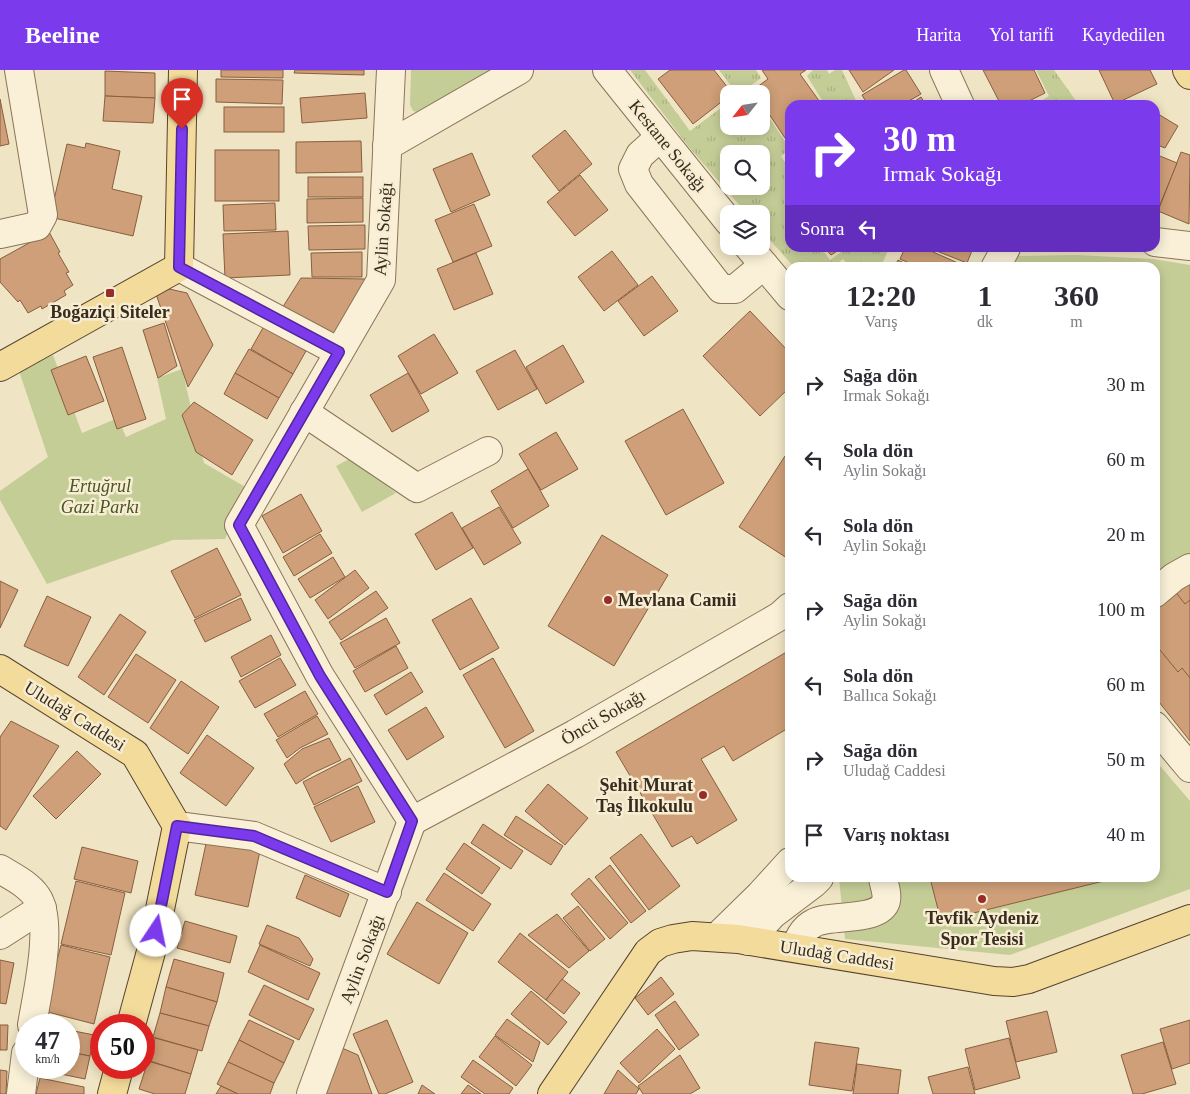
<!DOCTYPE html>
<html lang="tr">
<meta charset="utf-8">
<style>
:root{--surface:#fff;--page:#f7f7f7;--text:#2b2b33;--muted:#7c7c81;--accent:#7c3aed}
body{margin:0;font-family:Georgia,serif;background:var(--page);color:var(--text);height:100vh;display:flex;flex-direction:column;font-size:19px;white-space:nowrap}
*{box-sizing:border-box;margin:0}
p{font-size:16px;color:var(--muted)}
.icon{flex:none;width:28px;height:28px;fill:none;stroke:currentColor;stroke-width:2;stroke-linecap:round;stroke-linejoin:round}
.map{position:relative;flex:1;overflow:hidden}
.side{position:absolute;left:785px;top:192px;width:375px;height:620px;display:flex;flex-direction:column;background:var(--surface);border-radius:15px;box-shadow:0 2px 12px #0003}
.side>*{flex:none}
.guide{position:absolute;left:785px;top:30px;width:375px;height:152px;border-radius:15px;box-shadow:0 2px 12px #0003;background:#7c3aed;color:#fff;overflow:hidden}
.needle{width:32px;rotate:240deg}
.fabs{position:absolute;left:720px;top:15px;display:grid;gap:10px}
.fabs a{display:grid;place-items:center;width:50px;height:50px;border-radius:10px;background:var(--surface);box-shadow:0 2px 12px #0003;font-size:25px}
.speed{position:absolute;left:15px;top:944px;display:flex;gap:10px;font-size:25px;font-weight:700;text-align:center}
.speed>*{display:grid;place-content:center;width:65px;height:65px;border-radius:50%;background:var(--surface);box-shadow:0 2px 12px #0003;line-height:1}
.speed small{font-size:12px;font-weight:400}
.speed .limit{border:8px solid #d22;background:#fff;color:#111}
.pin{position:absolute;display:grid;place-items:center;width:42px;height:42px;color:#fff;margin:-51px -21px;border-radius:50% 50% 50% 0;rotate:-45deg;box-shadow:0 0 5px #0007}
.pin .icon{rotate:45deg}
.me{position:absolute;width:55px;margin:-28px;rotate:11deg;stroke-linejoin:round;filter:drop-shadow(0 0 4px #0008)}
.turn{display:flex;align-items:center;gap:18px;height:105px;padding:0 15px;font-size:22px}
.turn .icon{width:65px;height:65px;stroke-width:2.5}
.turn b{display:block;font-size:35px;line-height:42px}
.then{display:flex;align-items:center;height:48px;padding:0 15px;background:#0003;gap:10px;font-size:19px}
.eta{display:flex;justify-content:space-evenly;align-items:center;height:85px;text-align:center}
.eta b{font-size:30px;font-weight:700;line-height:35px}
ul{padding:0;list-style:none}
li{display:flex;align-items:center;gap:15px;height:75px;padding:0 15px}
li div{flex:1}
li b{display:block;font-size:19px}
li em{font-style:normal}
header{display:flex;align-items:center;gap:30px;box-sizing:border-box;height:70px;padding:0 25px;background:var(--accent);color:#fff}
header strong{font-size:24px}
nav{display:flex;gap:28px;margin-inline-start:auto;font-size:18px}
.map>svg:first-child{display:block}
.grass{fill:url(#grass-tufts);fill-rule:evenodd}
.green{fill:#c5cd97}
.building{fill:#ce9f78;stroke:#895f3f}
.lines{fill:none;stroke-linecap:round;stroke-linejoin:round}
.minor-casing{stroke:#8a755a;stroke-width:30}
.major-casing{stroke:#57432e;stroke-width:30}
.minor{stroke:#f9f0d7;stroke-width:28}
.major{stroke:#f3db9b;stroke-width:28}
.route-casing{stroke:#51269a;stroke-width:12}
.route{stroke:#7c3aed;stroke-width:9}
.poi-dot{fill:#9a2c28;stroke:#f6edd3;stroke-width:2}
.labels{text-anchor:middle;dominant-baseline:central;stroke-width:5;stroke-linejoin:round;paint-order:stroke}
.street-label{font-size:18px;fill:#392c1e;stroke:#f6edd3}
.poi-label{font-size:18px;font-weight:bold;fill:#392c1e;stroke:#f6edd3}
.park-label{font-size:18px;font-style:italic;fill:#485624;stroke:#f6edd3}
</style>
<header>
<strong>Beeline</strong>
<nav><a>Harita</a><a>Yol tarifi</a><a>Kaydedilen</a></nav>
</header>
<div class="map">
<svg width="1190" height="1024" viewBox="0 0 1190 1024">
<defs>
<pattern id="grass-tufts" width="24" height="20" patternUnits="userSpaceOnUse" patternTransform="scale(1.25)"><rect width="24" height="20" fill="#c5cd97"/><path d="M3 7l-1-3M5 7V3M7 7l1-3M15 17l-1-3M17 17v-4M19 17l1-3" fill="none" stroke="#aab082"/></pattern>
</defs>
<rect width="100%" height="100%" fill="#efe4c3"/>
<!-- grass -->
<g class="grass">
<path d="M630,0H645L690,61L729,32V56H761V35L790,79L781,86L790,100V178H821L830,190L847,178H889L881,197H850L843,189L833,197H794L761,160V144H747L688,76ZM729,84H761V116H729Z"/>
<polygon points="719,0 756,0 761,8 749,17 753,24 737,24"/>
<polygon points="813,0 827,0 829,4 835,0 842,0 858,35 825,35 807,6"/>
<polygon points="1036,0 1054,0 1079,35 1034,35 1049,26"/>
</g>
<!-- green -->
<g class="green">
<polygon points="411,0 494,0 421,43 413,41 410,35"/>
<polygon points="1076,185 1154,189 1190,195 1190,484 1155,513 1155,198 1013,198 1018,186"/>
<polygon points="53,285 82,363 118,348 126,367 166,349 157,308 182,299 204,393 247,418 225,469 173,470 47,514 0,430 0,421 48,387 19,301"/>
<polygon points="351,388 396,423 362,442 336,396"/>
<polygon points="1155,690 1190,731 1190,819 1010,885 845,869 839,808 1155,808"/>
</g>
<!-- building -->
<g class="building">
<polygon points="221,0 283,0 283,8 221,7"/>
<polygon points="295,0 364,0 364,5 294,3"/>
<polygon points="670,0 714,0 732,23 729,24 729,26 693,54 658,9"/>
<polygon points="762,0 806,0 800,4 822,35 790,35 790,65 785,68 761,32 761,24 756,24 753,20 768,9"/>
<polygon points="849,0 894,0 863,22"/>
<polygon points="904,0 906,0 921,24 902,35 868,35 862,25"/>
<polygon points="983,0 1034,0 1045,23 1021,35 1001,35"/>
<polygon points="1099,0 1150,0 1157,14 1115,34"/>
<polygon points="105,1 155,3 155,28 105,26"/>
<polygon points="216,9 283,10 282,34 216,32"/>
<polygon points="365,23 367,48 302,53 300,28"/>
<polygon points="105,26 155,28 153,53 103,51"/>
<polygon points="921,27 926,35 909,35"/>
<polygon points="0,29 9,74 0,76"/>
<rect x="224" y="37" width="60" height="25"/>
<polygon points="1158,44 1178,56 1165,78 1155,74 1155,50"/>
<polygon points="565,60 592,94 559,121 532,86"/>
<polygon points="361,71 362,102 296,103 296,72"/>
<polygon points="86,73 120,81 112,119 142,126 133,166 50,147 67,74 85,78"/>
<rect x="215" y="80" width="64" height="51"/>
<polygon points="1181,82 1190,85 1189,154 1158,141"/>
<polygon points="472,83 490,125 451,142 433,99"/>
<polygon points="1155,84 1177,93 1155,147"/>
<polygon points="580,105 608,140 575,166 547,132"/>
<rect x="308" y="107" width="55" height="20"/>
<polygon points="363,128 363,152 307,153 307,129"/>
<polygon points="275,133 276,160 224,161 223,135"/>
<polygon points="474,134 492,176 453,192 435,150"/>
<polygon points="365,155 365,179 309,180 308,156"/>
<polygon points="288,161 290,205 225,208 223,164"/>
<polygon points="49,162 60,182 58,183 69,202 66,203 73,215 64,221 66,225 42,239 41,236 28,243 20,230 18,232 0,212 0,189"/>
<polygon points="825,178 842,178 831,185"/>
<polygon points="905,178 924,178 958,193 956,198 921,198 900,189"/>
<polygon points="929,178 973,178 967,193"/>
<polygon points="612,181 638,215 604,241 578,207"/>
<polygon points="362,182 362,207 312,207 311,183"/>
<polygon points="476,183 493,224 454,240 437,199"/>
<polygon points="898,190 914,198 894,198"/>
<polygon points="652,206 678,241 644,266 618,231"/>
<polygon points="301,208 367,209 331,271 279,243"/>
<polygon points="165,218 187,223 213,275 188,317 156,224"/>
<polygon points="750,241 790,283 790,317 760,346 703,286"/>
<polygon points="164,253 177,296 158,308 143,260"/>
<polygon points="264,256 306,281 293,304 251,279"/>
<polygon points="434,264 458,303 421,324 398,286"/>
<polygon points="563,275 584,312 546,334 526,297"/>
<polygon points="122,277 146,349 117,359 93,287"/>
<polygon points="249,279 293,304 279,328 235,303"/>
<polygon points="515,280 537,319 498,340 476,301"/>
<polygon points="86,286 104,331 68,345 51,300"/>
<polygon points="235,303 279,328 267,349 224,324"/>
<polygon points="408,303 429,341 392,362 370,325"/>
<polygon points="194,332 253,370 232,405 196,382 182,345"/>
<polygon points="683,339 724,413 666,445 625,371"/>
<polygon points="556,362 578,399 541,420 519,384"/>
<polygon points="785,386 790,389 790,490 739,457"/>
<polygon points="528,399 549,436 513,458 491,421"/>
<polygon points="301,424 322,461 283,483 262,446"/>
<polygon points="499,437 521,473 484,495 462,458"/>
<polygon points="452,442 473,478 436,500 415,464"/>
<polygon points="320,464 332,483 294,506 283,487"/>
<polygon points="602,465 668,505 614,596 548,556"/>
<polygon points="217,478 241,525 195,548 171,501"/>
<polygon points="333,487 345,507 310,528 298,509"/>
<polygon points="355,500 369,518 328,549 315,530"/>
<polygon points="1190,500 1190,671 1155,627 1155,532"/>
<polygon points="0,511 18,520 0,558"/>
<polygon points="1170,515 1185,534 1190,530 1190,608 1182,598 1178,602 1160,580 1155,584 1155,528"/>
<polygon points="376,521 388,538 341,570 329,552"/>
<polygon points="47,526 91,547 68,596 24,576"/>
<polygon points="241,528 251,550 205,572 194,550"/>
<polygon points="471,528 499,578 460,600 432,550"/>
<polygon points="120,544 146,562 104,625 78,607"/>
<polygon points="386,548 400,573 355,598 340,573"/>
<polygon points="271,565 281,585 241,607 231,587"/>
<polygon points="396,576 408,598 365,622 353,601"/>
<polygon points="790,580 790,657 733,691 724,676 701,689 737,750 697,774 692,766 672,777 616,682"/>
<polygon points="136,584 176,610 148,653 108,627"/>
<polygon points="280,588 296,615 255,638 239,611"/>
<polygon points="493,588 534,661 505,678 463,605"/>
<polygon points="411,602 423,622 386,645 374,625"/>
<polygon points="181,611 219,637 188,684 150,658"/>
<polygon points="305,621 318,644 278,667 264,644"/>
<polygon points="426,637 444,667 407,690 388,660"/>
<polygon points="317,646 328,664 300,678 287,688 276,670"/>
<polygon points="11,651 59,676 6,760 0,756 0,667"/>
<polygon points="207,665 254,698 226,736 180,703"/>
<polygon points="329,668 341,690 313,703 296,714 284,694 302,679"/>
<polygon points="77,681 101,704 56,749 33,726"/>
<polygon points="350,688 362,711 314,735 303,712"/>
<polygon points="548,714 588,748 565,775 525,741"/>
<polygon points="358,716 375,752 331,772 314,737"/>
<polygon points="516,746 563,776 551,795 504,765"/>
<polygon points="483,754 523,781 511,799 471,773"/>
<polygon points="641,764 680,816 649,840 610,788"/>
<polygon points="207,769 260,781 248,837 195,825"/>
<polygon points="464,773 500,798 482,824 446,799"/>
<polygon points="82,777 138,791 131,823 74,809"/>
<polygon points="610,795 646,841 631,853 595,807"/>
<polygon points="444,803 491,834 473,861 426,830"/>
<polygon points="305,805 349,824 340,847 296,828"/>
<polygon points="589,808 628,853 610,869 571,824"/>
<polygon points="930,808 1116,808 941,851"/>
<polygon points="76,811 125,823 111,885 61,874"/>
<polygon points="417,832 468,863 439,914 387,884"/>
<polygon points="578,836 605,869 590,881 563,848"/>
<polygon points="557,844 589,881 569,898 528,865"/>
<polygon points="185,851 237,866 230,893 177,878"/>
<polygon points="267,855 299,868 313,889 310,896 259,874"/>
<polygon points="520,863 568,902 546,930 498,892"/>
<polygon points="61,875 110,887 94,954 44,941"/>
<polygon points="260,875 320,903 308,930 248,902"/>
<polygon points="174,889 224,903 217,932 166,917"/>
<polygon points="0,890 14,893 6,934 0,933"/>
<polygon points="661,907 674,924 648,945 635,928"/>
<polygon points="562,909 580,923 564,944 546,930"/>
<polygon points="264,915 314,939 299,970 249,945"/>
<polygon points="166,917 217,932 209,956 160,943"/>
<polygon points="531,921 567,952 548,975 511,944"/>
<polygon points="675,931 699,965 679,980 655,945"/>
<polygon points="1047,941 1057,982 1016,992 1006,951"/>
<polygon points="160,943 209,956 202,981 153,967"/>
<polygon points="507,949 540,972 533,992 495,965"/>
<polygon points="249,950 294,971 284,993 239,970"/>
<polygon points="387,950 413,1012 385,1024 379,1024 353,964"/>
<polygon points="1190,950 1190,993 1172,999 1160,959"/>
<polygon points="0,955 8,955 7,980 0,980"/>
<polygon points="657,959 675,979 639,1013 620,993"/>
<polygon points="69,960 94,965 90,986 69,982"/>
<polygon points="495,966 532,995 516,1016 479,987"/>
<polygon points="155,968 198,980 191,1004 150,991"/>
<polygon points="1009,968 1020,1008 975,1020 965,979"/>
<polygon points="239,970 284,993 274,1013 228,992"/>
<polygon points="815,972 859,978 852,1021 809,1015"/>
<polygon points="1163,972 1176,1014 1142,1024 1133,1024 1121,985"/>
<polygon points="342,978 358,985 372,1024 323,1024"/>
<polygon points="69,982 90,986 85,1009 41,1000 41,998 69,998"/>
<polygon points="680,985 700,1018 690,1024 643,1024 638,1016"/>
<polygon points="473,990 513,1018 509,1024 485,1024 461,1007"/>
<polygon points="148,991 191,1004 185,1024 155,1024 139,1019"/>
<polygon points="228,992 274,1013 270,1024 238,1024 217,1014"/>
<polygon points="857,994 901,1000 898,1024 853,1024"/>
<polygon points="968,997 975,1024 933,1024 928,1007"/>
<polygon points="0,1000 7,1001 6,1024 0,1024"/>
<polygon points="618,1000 639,1019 636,1024 604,1024"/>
<polygon points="40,1008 84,1017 84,1024 36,1024"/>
<polygon points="422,1015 435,1024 418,1024"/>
<polygon points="468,1015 481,1024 461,1024"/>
<polygon points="221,1016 238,1024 216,1024"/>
</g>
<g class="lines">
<defs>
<g id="minor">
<polyline points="607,0 729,152"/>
<polyline points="944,0 960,35"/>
<polyline points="660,67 640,85 633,99 639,114 721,219 735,219 764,195"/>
<polyline points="387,76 519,0"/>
<polyline points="0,164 37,156 43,145 19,0"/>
<polyline points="1155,172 1190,176"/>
<polyline points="748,176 790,226"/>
<polyline points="179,197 339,282"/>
<polyline points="995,198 1006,178"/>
<polyline points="304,342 417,418 488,381"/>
<polyline points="1155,523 1174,507 1190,498"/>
<polyline points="1155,656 1190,698"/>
<polyline points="412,751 575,664 780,546 790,537"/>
<polyline points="177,756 254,766 387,822"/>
<path d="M0,799C13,807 28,814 37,827C54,853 37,924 32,955"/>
<polyline points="0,865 42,838"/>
<polyline points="717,867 760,825 790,792"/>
<polyline points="748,871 773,844 814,813 819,808"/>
<path d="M796,877C799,867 804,858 814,853C830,844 880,852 886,831C888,824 884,815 883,808"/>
<polyline points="21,1024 26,983"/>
<polyline points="311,1024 412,751 320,606 239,455 381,210 391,0"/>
</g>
<g id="major">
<polyline points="1187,0 1190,5"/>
<polyline points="0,297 179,197 183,0"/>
<polyline points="0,599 135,684 177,756 152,878 131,955"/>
<polyline points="112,1024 119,998"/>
<polyline points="552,1024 648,882 660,873 673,869 692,866 738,869 994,911 1013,912 1029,909 1190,849"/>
</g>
</defs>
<!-- minor casing -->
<use href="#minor" class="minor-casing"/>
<!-- major casing -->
<use href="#major" class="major-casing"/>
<!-- minor -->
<use href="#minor" class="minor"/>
<!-- major -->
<use href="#major" class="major"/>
</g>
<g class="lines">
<defs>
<polyline id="route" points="156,861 177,756 254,766 387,822 412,751 320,606 239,455 339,282 179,197 182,59"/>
</defs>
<!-- route casing -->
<use href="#route" class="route-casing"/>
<!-- route -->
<use href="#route" class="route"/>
</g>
<!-- markers -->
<g class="poi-dot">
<rect x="105" y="218" width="10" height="10" rx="2.5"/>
<circle cx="608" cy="530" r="5"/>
<circle cx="703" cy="725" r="5"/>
<circle cx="982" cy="829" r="5"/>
</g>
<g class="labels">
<!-- street labels -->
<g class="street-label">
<text transform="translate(668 76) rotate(51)">Kestane Sokağı</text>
<text transform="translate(383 159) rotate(-86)">Aylin Sokağı</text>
<text transform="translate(75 646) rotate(32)">Uludağ Caddesi</text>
<text transform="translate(603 647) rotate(-30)">Öncü Sokağı</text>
<text transform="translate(837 885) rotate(9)">Uludağ Caddesi</text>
<text transform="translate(362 889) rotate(-69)">Aylin Sokağı</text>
</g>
<!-- poi labels -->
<g class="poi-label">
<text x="110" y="242">Boğaziçi Siteler</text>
<text x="618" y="530" text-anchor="start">Mevlana Camii</text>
<text x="693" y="715" text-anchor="end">Şehit Murat<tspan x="693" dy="21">Taş İlkokulu</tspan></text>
<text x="982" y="848">Tevfik Aydeniz<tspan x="982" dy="21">Spor Tesisi</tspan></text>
</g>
<!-- park labels -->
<g class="park-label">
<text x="100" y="416">Ertuğrul<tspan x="100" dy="21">Gazi Parkı</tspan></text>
</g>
</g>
</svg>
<div class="fabs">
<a><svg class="needle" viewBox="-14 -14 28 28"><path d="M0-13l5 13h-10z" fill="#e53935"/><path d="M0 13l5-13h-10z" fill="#7c7c81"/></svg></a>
<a><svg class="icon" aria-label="search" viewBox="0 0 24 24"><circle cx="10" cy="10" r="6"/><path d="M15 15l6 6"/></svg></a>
<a><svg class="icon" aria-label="layers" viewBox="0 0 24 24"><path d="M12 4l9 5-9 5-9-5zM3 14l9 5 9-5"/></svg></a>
</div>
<div class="speed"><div>47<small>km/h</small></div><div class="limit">50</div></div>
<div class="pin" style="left:182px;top:59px;background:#d93025"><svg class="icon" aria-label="arrive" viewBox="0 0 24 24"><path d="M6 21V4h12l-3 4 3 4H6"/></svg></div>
<svg class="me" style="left:156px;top:861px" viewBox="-20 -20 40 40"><circle r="19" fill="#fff"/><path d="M0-13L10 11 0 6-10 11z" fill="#7c3aed"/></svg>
<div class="guide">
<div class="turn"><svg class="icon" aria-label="right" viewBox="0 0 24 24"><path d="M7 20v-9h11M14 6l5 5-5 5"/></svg><div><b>30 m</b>Irmak Sokağı</div></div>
<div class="then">Sonra<svg class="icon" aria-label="left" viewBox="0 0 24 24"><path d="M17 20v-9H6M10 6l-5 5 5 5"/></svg></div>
</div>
<section class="side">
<div class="eta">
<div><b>12:20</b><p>Varış</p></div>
<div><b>1</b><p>dk</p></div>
<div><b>360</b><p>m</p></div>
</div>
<ul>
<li><svg class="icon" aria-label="right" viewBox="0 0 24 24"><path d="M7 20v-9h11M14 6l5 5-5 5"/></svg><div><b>Sağa dön</b><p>Irmak Sokağı</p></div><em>30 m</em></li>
<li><svg class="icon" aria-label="left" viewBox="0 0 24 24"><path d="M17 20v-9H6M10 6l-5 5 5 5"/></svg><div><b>Sola dön</b><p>Aylin Sokağı</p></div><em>60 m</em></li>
<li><svg class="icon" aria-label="left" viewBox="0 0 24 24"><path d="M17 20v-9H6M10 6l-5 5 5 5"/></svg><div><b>Sola dön</b><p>Aylin Sokağı</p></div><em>20 m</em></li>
<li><svg class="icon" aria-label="right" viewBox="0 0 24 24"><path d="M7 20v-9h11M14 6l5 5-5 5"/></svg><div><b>Sağa dön</b><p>Aylin Sokağı</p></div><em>100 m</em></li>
<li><svg class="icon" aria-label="left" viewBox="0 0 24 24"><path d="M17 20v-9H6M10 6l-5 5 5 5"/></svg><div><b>Sola dön</b><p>Ballıca Sokağı</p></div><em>60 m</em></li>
<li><svg class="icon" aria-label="right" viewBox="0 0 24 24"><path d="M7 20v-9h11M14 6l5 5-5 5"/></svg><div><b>Sağa dön</b><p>Uludağ Caddesi</p></div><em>50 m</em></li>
<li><svg class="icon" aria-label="arrive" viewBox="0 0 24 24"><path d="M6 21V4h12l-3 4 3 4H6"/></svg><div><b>Varış noktası</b></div><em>40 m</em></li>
</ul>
</section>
</div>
